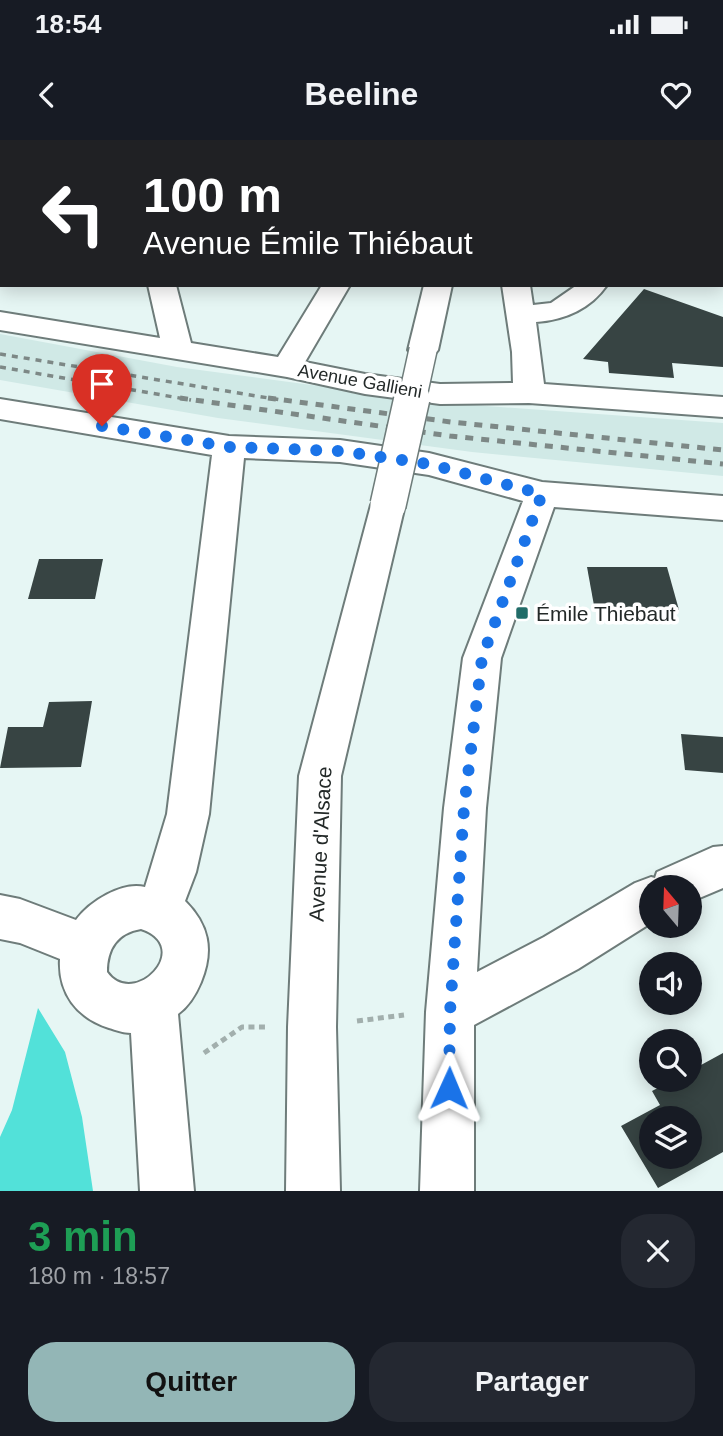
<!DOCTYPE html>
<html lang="fr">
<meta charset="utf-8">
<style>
:root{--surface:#171b24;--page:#242831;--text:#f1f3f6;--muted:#9ea1a6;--accent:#93b6b6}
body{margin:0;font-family:Arial,sans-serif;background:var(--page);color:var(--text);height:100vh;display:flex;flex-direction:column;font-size:26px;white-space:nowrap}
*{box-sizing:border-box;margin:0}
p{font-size:23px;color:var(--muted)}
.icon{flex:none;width:38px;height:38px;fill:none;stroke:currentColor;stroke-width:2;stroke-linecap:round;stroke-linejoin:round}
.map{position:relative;height:1051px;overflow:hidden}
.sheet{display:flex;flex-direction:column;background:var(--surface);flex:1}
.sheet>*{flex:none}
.top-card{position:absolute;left:0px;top:0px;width:724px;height:147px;box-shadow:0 4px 18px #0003;background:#202124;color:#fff;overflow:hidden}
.needle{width:46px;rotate:341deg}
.fabs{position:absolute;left:639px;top:735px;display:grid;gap:14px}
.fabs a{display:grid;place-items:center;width:63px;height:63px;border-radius:50%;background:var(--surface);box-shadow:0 4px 18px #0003;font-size:35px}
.pin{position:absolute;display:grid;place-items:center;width:60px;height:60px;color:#fff;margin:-72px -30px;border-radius:50% 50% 50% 0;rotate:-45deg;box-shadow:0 0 7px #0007}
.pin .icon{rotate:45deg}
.me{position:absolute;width:77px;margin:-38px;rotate:1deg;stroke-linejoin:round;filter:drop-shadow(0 0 5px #0008)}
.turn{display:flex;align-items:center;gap:24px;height:147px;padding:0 28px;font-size:32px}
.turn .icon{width:91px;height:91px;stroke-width:2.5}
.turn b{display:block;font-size:49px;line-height:60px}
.round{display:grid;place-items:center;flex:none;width:74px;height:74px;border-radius:28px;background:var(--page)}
.headline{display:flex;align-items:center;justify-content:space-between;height:119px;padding:0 28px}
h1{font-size:42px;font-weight:700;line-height:52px;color:#1e9e55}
.action{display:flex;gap:14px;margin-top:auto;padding:14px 28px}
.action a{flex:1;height:80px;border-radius:28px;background:var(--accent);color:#111;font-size:28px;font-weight:700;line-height:80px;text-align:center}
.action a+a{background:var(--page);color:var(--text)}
.status{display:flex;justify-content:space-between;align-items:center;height:49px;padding:0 35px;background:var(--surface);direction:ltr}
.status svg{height:19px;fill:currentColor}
header{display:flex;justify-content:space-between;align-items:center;height:91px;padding:0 28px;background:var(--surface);font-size:32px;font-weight:700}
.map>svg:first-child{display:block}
.built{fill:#d0e9e6}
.green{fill:#52e1d9}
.building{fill:#374443;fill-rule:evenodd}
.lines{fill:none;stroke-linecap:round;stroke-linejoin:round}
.minor-casing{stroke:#6e7c7a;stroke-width:4}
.path{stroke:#a2afad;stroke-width:5;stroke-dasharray:6 4.5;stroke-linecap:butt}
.minor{fill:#fff;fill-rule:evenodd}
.rail-far1{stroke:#7d8886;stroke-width:3.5;stroke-dasharray:6 6;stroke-linecap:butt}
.rail{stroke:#7d8886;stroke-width:5;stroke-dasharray:8 8;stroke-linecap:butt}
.minor-bridge-far1-casing{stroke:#6e7c7a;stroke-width:30;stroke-linecap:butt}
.minor-bridge-casing{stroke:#6e7c7a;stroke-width:38;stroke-linecap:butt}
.minor-bridge-far1{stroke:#fff;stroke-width:27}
.minor-bridge{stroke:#fff;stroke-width:35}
.route{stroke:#1a73e8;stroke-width:12;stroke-dasharray:0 21.6}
.poi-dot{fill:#216c68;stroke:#fff;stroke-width:2.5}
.labels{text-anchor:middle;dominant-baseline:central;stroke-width:7;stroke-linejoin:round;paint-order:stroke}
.far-street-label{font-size:18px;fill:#232928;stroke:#fff}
.poi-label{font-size:21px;fill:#232928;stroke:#fff;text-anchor:start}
.street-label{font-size:21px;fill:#232928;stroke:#fff}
</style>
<div class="status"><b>18:54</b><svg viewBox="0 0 49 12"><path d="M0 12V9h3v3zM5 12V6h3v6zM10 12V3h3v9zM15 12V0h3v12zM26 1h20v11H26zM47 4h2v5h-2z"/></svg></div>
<header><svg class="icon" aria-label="back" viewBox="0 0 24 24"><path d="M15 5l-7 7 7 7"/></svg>Beeline<svg class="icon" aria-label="heart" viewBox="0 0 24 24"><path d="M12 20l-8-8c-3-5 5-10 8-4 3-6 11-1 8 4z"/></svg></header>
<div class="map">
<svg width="723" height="1051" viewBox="0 0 723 1051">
<rect width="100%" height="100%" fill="#e6f6f4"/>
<!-- built -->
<polygon class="built" points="0,194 177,227 445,263 723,283 723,336 472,312 218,278 0,240"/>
<!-- green -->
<polygon class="green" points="38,868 65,912 82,977 93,1051 0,1051 0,997 12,970"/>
<!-- building -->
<g class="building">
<polygon points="644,149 723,177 723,227 672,223 674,238 609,233 608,222 583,219"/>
<polygon points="39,419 103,419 95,459 28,459"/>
<polygon points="587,427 667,427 679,470 595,471"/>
<polygon points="92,561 81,627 0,628 8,587 43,587 49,562"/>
<polygon points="681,594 723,597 723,633 685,630"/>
<path d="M723,913V1012L658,1048L621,986L660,965L652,951L673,940H690V931ZM651,978H690V1017H651Z"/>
</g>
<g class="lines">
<defs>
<g id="minor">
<polygon points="88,0 112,0 113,2 89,2"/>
<polygon points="420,0 444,0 418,2"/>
<rect x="460" y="0" width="24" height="2"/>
<polygon points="495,0 525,0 523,2"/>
<path d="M148,145H176L191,203L278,217L322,145H350L305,222L365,234L440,244L513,243L512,212L502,145H530L533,165L551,163L577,145H607C590,169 565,180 536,182L544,244L723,257V277L529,263L440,264L365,254L287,237L0,190V172L160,198Z"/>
<polygon points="424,145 452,145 438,210 433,216 423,219 413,216 408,210"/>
<path d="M0,259L229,296L340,300L429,313L542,342L723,356V380L554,367L501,518L486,668L477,832L544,797L635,743L651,737L655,738L657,732L713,707L723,706V748L690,762V747H651V783L578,829L474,885V1051H420L426,872L444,668L463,518L523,361L429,335L340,322L244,318L209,674L196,732L185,761C209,785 214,810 201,842C196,854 189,866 178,874L194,1051H140L131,893C123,893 116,890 109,888C77,878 58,853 60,819L20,803L0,799V755L20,759L76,780C89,762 122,741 145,747L167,674L212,315L0,279ZM141,789C195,807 134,870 107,832C107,809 117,793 141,789Z"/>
<polygon points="388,353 400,356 405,365 341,636 336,887 340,1051 286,1051 288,887 299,636 371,365 376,356"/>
</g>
</defs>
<!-- minor casing -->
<use href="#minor" class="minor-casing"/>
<!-- path -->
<g class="path">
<polyline points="357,881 404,875"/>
<polyline points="204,913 242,887 265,887"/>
</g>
<!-- minor -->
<use href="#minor" class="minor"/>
<!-- rail-far1 -->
<g class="rail-far1">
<polyline points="0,214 281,260"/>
<polyline points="0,227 191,260"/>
</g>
<!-- rail -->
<g class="rail">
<polyline points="180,258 450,296 723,324"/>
<polyline points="268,258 451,282 723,310"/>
</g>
<defs>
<polyline id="minor-bridge-far1" points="412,260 423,210"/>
<polyline id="minor-bridge" points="388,365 412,258"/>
</defs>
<!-- minor-bridge-far1 casing -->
<use href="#minor-bridge-far1" class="minor-bridge-far1-casing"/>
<!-- minor-bridge casing -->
<use href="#minor-bridge" class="minor-bridge-casing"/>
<!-- minor-bridge-far1 -->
<use href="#minor-bridge-far1" class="minor-bridge-far1"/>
<!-- minor-bridge -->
<use href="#minor-bridge" class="minor-bridge"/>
</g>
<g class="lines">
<!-- route -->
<polyline class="route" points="102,286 229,307 340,311 429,324 542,354 482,518 464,668 450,872 449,948"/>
</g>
<!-- markers -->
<rect class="poi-dot" x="515" y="466" width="14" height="14" rx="3.5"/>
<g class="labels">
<!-- far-street labels -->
<g class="far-street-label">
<text transform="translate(360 241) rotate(10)">Avenue Gallieni</text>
</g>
<!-- poi labels -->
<g class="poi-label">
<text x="536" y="473">Émile Thiebaut</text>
</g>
<!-- street labels -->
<g class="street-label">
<text transform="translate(320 704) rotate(-87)">Avenue d'Alsace</text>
</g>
</g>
</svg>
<div class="fabs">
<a><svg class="needle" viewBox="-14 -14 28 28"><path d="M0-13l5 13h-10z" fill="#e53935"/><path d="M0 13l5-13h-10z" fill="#9ea1a6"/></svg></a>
<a><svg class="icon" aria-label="sound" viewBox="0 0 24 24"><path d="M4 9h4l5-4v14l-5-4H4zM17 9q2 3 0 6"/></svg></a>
<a><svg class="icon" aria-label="search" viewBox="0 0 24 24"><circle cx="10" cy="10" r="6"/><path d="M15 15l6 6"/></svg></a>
<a><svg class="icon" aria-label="layers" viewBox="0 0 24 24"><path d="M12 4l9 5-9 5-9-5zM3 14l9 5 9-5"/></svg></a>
</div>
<div class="pin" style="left:102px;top:286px;background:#d93025"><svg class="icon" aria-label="arrive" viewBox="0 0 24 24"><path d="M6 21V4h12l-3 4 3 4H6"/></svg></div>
<svg class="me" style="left:449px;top:948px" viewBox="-20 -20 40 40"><path d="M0-17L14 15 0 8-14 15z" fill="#1a73e8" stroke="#fff" stroke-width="4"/></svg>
<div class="top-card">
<div class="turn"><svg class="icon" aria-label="left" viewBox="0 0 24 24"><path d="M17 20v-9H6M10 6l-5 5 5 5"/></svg><div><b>100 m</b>Avenue Émile Thiébaut</div></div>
</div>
</div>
<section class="sheet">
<div class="headline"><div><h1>3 min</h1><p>180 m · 18:57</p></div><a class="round"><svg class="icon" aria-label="close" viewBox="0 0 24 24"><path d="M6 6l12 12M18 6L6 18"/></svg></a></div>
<div class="action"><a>Quitter</a><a>Partager</a></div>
</section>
